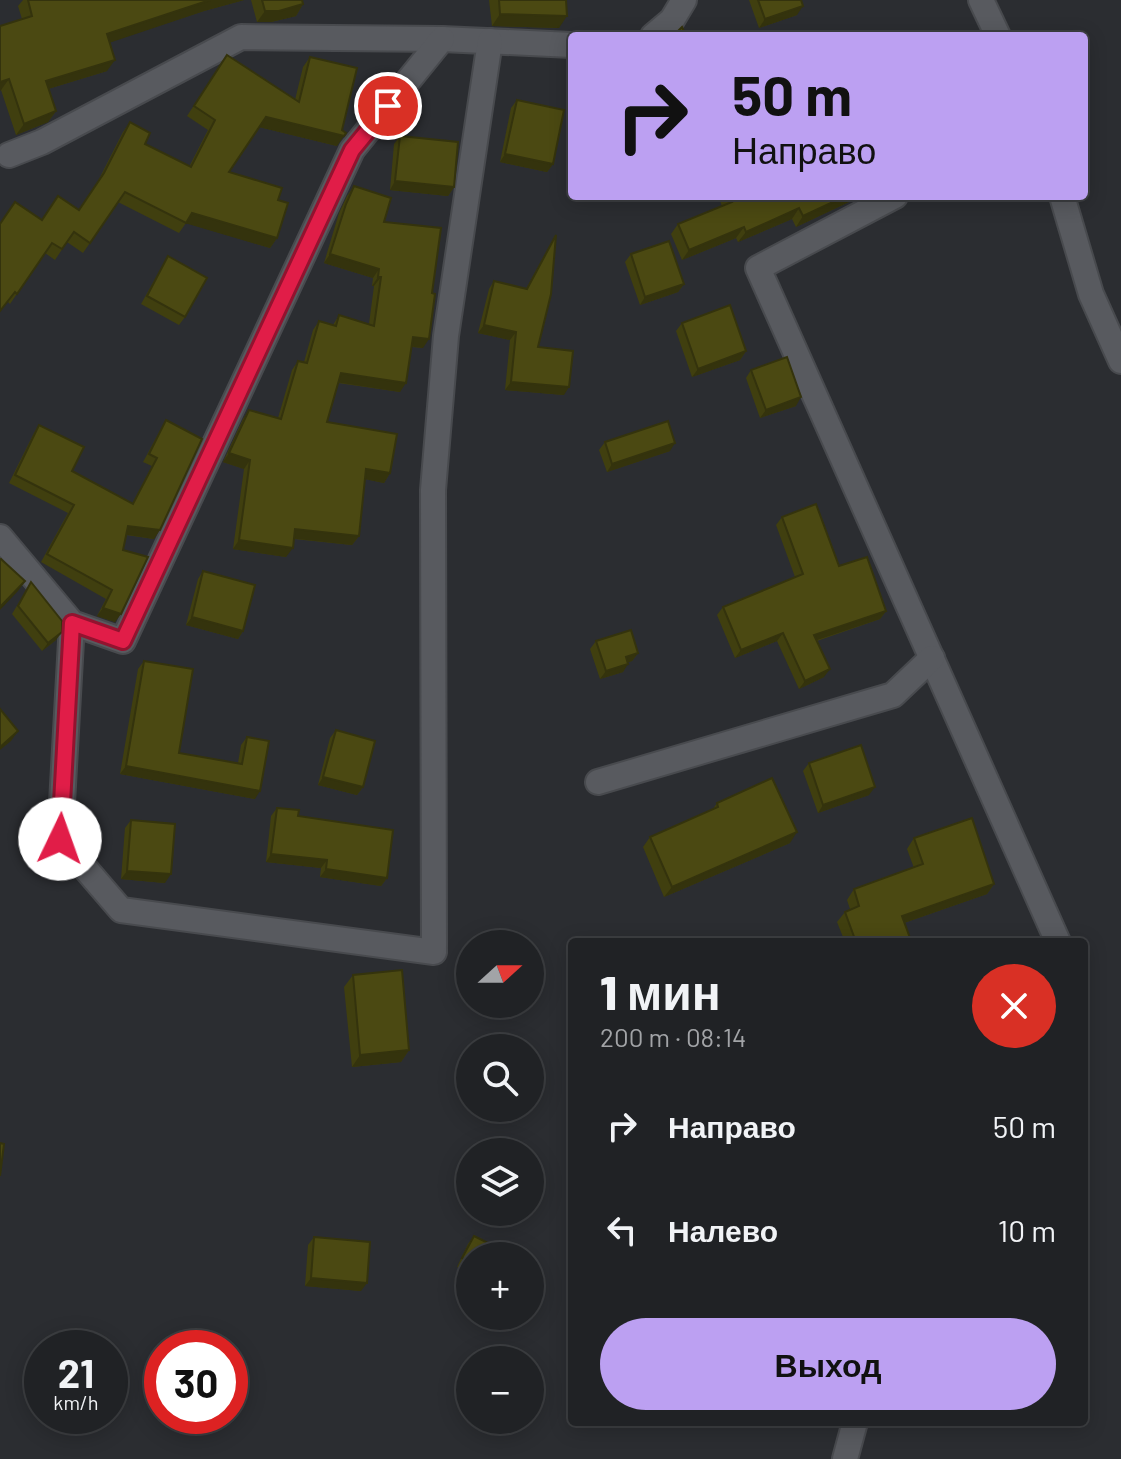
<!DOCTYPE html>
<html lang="ru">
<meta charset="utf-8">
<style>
:root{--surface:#202225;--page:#2d2f32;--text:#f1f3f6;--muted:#a2a4a7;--line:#3d3f42;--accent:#bca0f2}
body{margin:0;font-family:Barlow,sans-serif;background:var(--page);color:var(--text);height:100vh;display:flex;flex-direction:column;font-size:30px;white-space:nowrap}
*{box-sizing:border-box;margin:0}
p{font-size:26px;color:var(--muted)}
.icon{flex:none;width:44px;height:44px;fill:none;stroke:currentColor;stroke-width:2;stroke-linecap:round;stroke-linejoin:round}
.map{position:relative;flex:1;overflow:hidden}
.side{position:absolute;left:568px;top:938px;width:520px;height:488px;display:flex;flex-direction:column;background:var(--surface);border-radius:8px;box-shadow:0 4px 20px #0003,0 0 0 2px var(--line)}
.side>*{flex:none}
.hud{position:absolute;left:568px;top:32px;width:520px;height:168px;border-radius:8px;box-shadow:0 4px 20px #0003,0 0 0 2px var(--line);background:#bca0f2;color:#111;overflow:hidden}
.needle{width:52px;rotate:69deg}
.controls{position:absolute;left:456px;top:930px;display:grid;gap:16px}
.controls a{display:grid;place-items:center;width:88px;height:88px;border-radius:50%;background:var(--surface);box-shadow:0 4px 20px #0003,0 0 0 2px var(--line);font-size:40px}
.speed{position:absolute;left:24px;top:1330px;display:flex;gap:16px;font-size:40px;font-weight:700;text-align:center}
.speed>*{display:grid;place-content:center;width:104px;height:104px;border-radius:50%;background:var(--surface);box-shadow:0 4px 20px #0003,0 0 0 2px var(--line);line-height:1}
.speed small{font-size:20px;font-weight:400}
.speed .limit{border:12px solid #d22;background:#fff;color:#111}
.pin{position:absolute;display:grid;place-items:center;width:68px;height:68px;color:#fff;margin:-34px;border:4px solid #fff;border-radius:50%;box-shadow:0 2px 8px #0007}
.me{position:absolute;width:88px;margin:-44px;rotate:3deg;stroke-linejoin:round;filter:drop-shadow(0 0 6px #0008)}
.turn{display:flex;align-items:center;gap:28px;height:168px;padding:0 32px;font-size:36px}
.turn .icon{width:104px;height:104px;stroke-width:2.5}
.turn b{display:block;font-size:56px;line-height:68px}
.round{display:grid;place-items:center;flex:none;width:84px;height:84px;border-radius:42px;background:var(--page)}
.overview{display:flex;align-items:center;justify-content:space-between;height:136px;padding:0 32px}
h1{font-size:48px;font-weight:800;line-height:60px}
.cta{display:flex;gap:16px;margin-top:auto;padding:16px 32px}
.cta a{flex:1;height:92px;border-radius:48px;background:var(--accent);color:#111;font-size:32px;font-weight:800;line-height:92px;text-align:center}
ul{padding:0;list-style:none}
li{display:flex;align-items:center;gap:24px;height:104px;padding:0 32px}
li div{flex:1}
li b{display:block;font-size:30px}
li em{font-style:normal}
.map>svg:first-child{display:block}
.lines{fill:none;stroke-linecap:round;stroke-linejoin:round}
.minor-casing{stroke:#484a4e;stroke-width:28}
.tertiary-casing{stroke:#484a4e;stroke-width:28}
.minor{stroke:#585a5f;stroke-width:24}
.tertiary{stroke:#585a5f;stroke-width:24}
.wall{fill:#403f0f}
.shaded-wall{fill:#34330d}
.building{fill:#4b4912;stroke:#34330d;stroke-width:2}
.route-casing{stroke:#92132f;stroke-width:20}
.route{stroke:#e11d48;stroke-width:14}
</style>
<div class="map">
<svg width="1121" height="1459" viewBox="0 0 1121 1459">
<rect width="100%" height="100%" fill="#2b2d31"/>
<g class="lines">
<defs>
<g id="minor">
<polyline points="653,36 672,20 684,0"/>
<polyline points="9,155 42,142 241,37 442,39 572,45"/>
<polyline points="895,196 758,268 1058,942"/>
<polyline points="0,537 72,623 123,641 352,150 442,39"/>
<polyline points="72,623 60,839 121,910 434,952 433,490 446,336 490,41"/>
<polyline points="598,782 893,695 932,658"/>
<polyline points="845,1459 855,1422"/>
</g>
<g id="tertiary">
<polyline points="981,0 998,36"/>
<polyline points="1062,196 1091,294 1121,361"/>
</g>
</defs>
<!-- minor casing -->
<use href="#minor" class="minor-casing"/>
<!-- tertiary casing -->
<use href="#tertiary" class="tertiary-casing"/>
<!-- minor -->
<use href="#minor" class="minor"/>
<!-- tertiary -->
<use href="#tertiary" class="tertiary"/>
</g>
<!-- wall -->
<g class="wall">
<polygon points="23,0 244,0 204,11 110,42 107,71 48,89 56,111 48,122 16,135 1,90 22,19 18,6"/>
<polygon points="251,0 302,0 303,4 296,16 271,22 257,22"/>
<polygon points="489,0 566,0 559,28 492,26"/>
<polygon points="749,0 801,0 797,15 759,28"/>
<polygon points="227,55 295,100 303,67 310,57 337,146 259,127 229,172 278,200 277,238 270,248 186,223 179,233 118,202 83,253 67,242 55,260 45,253 10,304 8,302 42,220 79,210 97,183 123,132 130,122 145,144 189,167 208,130 187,116"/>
<polygon points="517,100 553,164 547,172 500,162 511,108"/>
<polygon points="400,136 454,187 448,196 390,190 394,144"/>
<polygon points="354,186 384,222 423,348 412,347 400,392 338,383 327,422 390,473 384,483 365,479 359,536 352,545 294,539 286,557 233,549 244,469 223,462 243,419 249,410 278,418 292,370 298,361 304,362 313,330 319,321 333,325 339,315 369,324 374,286 372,286 373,278 324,263 339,213 347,196"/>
<polygon points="718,196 854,196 851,201 796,227 792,219 738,242 736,238 682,260 671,234 678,224 722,206"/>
<polygon points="556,235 538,347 564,395 505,390 510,340 478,333 489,289 494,281 526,289 551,243"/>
<polygon points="631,254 684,284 678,292 640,305 625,262"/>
<polygon points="168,256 185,317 179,325 141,304"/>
<polygon points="682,323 746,351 740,360 692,377 676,331"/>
<polygon points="751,370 796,406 760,418 746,378"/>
<polygon points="166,420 154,539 126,535 123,550 115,622 97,616 106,599 41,562 68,513 9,483 34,433 39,425 72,471 132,504 152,466 143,462 161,429"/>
<polygon points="605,442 670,451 607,472 599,450"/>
<polygon points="782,517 839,566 886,611 880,619 817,641 824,677 799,689 777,641 735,658 717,615 723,607 795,577 776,525"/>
<polygon points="203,571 243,631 238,639 186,625 198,579"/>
<polygon points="31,582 56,640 42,651 12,614"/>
<polygon points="596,641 638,653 632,661 628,662 623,672 600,679 590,649"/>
<polygon points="144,661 179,753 238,763 241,745 247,737 255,799 120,774 138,669"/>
<polygon points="336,730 363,787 357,795 318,785 330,738"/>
<polygon points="809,763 869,795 818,813 803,771"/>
<polygon points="717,803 790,843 664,897 643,847 650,837 713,809"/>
<polygon points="277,808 298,816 387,878 381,886 320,877 321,868 266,862 271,816"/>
<polygon points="131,820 165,883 121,879 125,828"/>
<polygon points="914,838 994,884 987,894 904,923 910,938 907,942 845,942 837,922 845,912 850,909 847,900 854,889 914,868 907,849"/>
<polygon points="353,975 409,1050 401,1062 352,1067 344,987"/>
<polygon points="474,1236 470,1256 470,1273 457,1267 468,1244"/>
<polygon points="314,1237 361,1291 305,1286 308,1245"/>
</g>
<!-- shaded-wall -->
<g class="shaded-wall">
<polygon points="210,0 244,0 204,11 100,46 107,34"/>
<polygon points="303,4 296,16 271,22 257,22 265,11"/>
<polygon points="803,6 797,15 759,28 765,19"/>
<polygon points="500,14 567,16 559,28 492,26"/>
<polygon points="115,60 107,71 38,92 46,81"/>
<polygon points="9,79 1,90 0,91 0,82"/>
<polygon points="56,111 48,122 16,135 24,124"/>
<polygon points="266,117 344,136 337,146 259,127"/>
<polygon points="505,154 553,164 547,172 500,162"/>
<polygon points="395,181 454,187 448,196 390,190"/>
<polygon points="846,196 854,196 851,201 796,227 803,216"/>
<polygon points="799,208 792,219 738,242 746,232"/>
<polygon points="192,213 277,238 270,248 185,223"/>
<polygon points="744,227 736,238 682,260 689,250"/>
<polygon points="330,254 379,269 373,278 324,263"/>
<polygon points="378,277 381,277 374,286 372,286"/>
<polygon points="684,284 678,292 640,305 645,297"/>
<polygon points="484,325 516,332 510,340 478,333"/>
<polygon points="413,337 429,339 423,348 407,346"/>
<polygon points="746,351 740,360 692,377 698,369"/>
<polygon points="341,373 406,383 400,392 335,382"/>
<polygon points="511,382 569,387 564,395 505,390"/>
<polygon points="801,397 796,406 760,418 766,410"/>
<polygon points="675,443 670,451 607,472 612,464"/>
<polygon points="229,453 250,460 244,469 223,462"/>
<polygon points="366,469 390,473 384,483 360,478"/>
<polygon points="128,526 160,530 154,539 122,534"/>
<polygon points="295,529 359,536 352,545 289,538"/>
<polygon points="239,540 293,548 286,557 233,549"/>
<polygon points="25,581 18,591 0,610 0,607"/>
<polygon points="103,608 121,614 115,622 97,616"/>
<polygon points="886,611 880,619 808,643 814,635"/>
<polygon points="192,617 243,631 238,639 186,625"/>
<polygon points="62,632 56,640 42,651 48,643"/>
<polygon points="783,633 777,641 735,658 741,650"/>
<polygon points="638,653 632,661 620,665 626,657"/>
<polygon points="628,664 623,672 600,679 606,671"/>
<polygon points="830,669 824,677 799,689 805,681"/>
<polygon points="18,731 11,741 0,750 0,747"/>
<polygon points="126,766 260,791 255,799 120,774"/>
<polygon points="323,777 363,787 357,795 318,785"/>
<polygon points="875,787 869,795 818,813 823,805"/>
<polygon points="797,832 790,843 664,897 672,887"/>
<polygon points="271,854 327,860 321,868 266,862"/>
<polygon points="326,869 387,878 381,886 320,877"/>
<polygon points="127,871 171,874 165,883 121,879"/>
<polygon points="994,884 987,894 895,926 902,916"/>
<polygon points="409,1050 401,1062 352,1067 360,1055"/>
<polygon points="311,1278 367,1283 361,1291 305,1286"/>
</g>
<!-- building -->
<g class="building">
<polygon points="28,0 210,0 107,34 115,60 46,81 56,111 24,124 9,79 0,82 0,26 32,16"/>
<polygon points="262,0 302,0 303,4 279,11 265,11"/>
<polygon points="499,0 566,0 567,16 500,14"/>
<polygon points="758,0 801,0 803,6 765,19"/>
<polygon points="682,27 686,36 673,36"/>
<polygon points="227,55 299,102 310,57 357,68 342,130 346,133 344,136 266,117 229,172 282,188 278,200 288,203 277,238 192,213 186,223 125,192 90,243 74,232 62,249 52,243 17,294 15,292 0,311 0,224 15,202 42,220 58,196 79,210 104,173 130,122 150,133 145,144 191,167 215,120 194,106"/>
<polygon points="517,100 564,110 553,164 505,154"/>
<polygon points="400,136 458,142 454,187 395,181"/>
<polygon points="354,186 391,198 384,222 441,228 432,293 435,294 429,339 413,337 406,383 341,373 327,422 397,434 390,473 366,469 359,536 295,529 293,548 239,540 250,460 229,453 249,410 281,419 298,361 307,363 319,321 336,326 339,315 374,326 381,277 378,277 379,269 330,254 346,204"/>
<polygon points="729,196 846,196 803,216 799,208 746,232 744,227 689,250 678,224 732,202"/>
<polygon points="556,235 551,294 538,347 573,351 569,387 511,382 516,332 484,325 494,281 527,289"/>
<polygon points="669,241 684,284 645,297 631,254"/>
<polygon points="168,256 207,278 185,317 147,296"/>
<polygon points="730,305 746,351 698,369 682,323"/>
<polygon points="787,357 801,397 766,410 751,370"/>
<polygon points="166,420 202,439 160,530 128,526 123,550 148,557 121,614 103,608 112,590 47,554 74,505 15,475 39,425 84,447 72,471 133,504 157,458 149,454"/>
<polygon points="668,421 675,443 612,464 605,442"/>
<polygon points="816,504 839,566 867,557 886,611 814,635 830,669 805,681 783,633 741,650 723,607 803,574 782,517"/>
<polygon points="1,559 25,581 0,607 0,560"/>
<polygon points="203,571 255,585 243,631 192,617"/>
<polygon points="31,582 62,621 62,632 48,643 18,606"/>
<polygon points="631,630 638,653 626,657 628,664 606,671 596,641"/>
<polygon points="144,661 193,669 179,753 242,764 247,737 269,741 260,791 126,766"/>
<polygon points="0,709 18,731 0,747"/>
<polygon points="336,730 375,741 363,787 323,777"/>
<polygon points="861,745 875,787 823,805 809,763"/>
<polygon points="772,778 797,832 672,887 650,837 718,807 717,803"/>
<polygon points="277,808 299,810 298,816 393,830 387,878 326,869 327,860 271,854"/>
<polygon points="972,818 994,884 902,916 910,938 898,942 856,942 845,912 859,906 854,889 923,864 914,838"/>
<polygon points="131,820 175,824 171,874 127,871"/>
<polygon points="402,970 409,1050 360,1055 353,975"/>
<polygon points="0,1143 4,1144 0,1176"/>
<polygon points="474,1236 514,1256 470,1256 470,1262 462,1258"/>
<polygon points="314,1237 370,1242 367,1283 311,1278"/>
<polygon points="530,1264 537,1267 530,1283"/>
</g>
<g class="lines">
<defs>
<polyline id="route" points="60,839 72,623 123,641 352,150 388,106"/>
</defs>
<!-- route casing -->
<use href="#route" class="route-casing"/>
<!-- route -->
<use href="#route" class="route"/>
</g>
</svg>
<div class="controls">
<a><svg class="needle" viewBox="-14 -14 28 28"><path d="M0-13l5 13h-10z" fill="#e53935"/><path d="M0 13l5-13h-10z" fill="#a2a4a7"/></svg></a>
<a><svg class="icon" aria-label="search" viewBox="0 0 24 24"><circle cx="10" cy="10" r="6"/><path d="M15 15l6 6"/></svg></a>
<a><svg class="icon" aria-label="layers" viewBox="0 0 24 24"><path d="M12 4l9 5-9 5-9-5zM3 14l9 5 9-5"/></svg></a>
<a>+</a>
<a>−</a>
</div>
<div class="speed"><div>21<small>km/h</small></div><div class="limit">30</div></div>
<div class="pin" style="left:388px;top:106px;background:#d93025"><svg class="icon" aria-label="arrive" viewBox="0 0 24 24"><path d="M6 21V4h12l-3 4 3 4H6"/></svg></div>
<svg class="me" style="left:60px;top:839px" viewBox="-20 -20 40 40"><circle r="19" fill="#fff"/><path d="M0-13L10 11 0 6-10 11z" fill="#e11d48"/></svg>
<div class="hud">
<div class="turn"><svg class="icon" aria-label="right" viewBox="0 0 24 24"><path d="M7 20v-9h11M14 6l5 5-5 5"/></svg><div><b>50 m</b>Направо</div></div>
</div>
<section class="side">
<div class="overview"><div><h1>1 мин</h1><p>200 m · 08:14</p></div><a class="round" style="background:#d93025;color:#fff"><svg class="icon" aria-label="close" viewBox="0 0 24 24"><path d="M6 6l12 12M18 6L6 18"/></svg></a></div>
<ul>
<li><svg class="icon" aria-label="right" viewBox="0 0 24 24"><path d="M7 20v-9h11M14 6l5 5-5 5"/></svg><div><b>Направо</b></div><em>50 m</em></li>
<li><svg class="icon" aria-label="left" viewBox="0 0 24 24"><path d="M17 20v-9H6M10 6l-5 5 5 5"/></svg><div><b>Налево</b></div><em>10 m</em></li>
</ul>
<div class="cta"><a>Выход</a></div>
</section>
</div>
